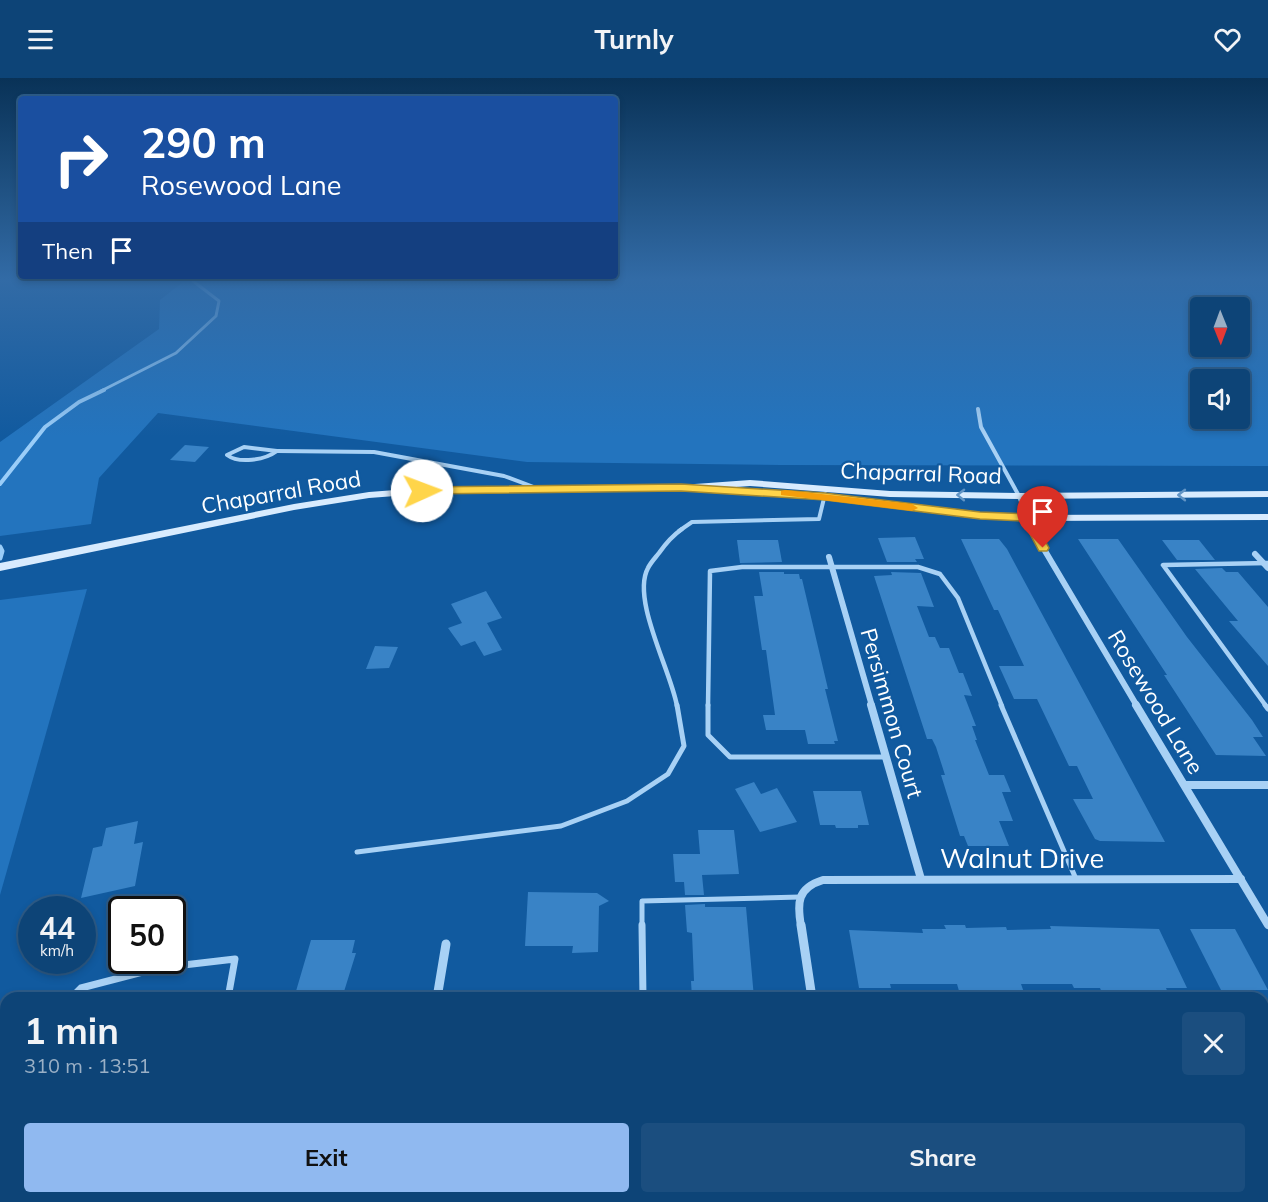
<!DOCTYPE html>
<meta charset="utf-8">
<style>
:root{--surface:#0d4477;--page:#1b4e7f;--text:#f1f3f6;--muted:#9ab0c6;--line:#2d5c89;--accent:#90b9f0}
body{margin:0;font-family:Mulish,sans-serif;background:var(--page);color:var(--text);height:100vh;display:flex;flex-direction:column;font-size:22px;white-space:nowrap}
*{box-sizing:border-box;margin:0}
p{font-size:20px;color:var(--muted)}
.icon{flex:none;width:33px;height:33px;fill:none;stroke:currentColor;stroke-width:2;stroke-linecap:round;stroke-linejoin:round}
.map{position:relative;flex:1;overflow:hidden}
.panel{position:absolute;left:0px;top:914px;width:1269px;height:212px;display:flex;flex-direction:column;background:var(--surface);border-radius:18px 18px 0 0;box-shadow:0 3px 9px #0003,0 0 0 2px var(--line)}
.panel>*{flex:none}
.banner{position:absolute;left:18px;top:18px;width:600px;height:183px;border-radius:6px;box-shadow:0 3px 9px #0003,0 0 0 2px var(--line);background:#1a4fa0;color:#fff;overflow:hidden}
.needle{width:39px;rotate:179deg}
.fabs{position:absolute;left:1190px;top:219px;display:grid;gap:12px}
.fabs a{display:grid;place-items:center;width:60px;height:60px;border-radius:6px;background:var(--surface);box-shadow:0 3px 9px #0003,0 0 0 2px var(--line);font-size:30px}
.speed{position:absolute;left:18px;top:818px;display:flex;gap:12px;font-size:30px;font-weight:700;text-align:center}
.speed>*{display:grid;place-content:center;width:78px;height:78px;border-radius:50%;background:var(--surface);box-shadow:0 3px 9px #0003,0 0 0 2px var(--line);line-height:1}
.speed small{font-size:15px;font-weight:400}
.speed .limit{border:3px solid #111;border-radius:9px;background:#fff;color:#111}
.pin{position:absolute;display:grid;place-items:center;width:51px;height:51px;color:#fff;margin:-62px -26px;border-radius:50% 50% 50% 0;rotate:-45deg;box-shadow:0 0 6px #0007}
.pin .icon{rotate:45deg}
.me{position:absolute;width:66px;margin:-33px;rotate:88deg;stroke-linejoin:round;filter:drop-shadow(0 0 4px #0008)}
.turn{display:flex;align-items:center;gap:21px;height:126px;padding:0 24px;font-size:27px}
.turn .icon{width:78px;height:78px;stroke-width:2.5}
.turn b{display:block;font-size:42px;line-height:51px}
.then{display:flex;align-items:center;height:57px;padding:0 24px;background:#0003;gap:12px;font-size:22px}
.round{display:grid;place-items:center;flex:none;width:63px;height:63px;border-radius:6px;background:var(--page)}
.overview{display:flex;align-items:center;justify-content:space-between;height:102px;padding:0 24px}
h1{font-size:36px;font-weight:700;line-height:45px}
.button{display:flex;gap:12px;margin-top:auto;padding:12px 24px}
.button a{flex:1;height:69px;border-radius:6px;background:var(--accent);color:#111;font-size:24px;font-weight:700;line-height:69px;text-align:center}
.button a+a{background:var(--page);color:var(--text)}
header{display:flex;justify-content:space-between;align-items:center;height:78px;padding:0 24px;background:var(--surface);font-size:27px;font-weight:700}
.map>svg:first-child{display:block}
.green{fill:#2374be;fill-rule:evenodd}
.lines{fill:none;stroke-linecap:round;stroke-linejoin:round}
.stream-far2{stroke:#9acdf8;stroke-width:3}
.stream-far1{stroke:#9acdf8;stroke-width:4}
.stream{stroke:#9acdf8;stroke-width:5}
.building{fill:#3983c6}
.service-far3{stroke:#a8d1f5;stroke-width:4}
.service-far2{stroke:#a8d1f5;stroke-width:4.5}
.service-far1{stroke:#a8d1f5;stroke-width:5}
.service{stroke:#a8d1f5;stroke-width:7}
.minor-far3{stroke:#a8d1f5;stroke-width:4.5}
.minor-far2{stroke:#a8d1f5;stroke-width:6}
.minor-far1{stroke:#a8d1f5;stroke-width:8}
.minor{stroke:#a8d1f5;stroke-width:9}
.secondary{fill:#d8ebfe;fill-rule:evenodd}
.oneway{stroke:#6194c5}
.route{fill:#ffd54a;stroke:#a68a30;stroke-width:1.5}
.slow{fill:#f59e0b}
.labels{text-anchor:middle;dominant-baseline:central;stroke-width:4.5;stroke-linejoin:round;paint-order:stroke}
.street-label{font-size:22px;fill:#fff;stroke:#115a9f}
.near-street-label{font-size:27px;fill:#fff;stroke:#115a9f}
</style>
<header><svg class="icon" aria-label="menu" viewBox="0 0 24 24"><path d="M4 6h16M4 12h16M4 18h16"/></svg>Turnly<svg class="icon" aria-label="heart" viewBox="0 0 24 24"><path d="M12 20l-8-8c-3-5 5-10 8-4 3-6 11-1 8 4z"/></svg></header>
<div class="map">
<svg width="1268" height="1124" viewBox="0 0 1268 1124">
<rect width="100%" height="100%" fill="#115a9f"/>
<!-- green -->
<g class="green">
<path d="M187,201H1268V388L781,387L527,384L158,335L99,400L91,446L0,458V364L159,251L160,222ZM1200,230H1239V268H1200ZM1200,302H1239V340H1200Z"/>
<polygon points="87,511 0,817 0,522"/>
</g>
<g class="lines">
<!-- stream-far2 -->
<polyline class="stream-far2" points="101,313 176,275 216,238 219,223 193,203 195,201"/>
<!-- stream-far1 -->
<polyline class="stream-far1" points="0,406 45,349 79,324 104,312"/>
<!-- stream -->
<polyline class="stream" points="0,469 2,473 0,480"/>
</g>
<!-- building -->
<g class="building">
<polygon points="185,367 209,369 195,384 170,382"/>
<polygon points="915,459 924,481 915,481 917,484 887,484 878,460"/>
<polygon points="961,461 999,461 1007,471 1165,764 1100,763 1095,761 1073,721 1093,721 1077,688 1069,688 1037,621 1014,621 999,588 1024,588 998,532 994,532"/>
<polygon points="1078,461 1118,461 1187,559 1252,642 1263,659 1253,659 1266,678 1216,677 1164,597 1167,597"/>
<polygon points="737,462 778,462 782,484 740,485"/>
<polygon points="1162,462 1199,462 1215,482 1177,482"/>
<polygon points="1222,490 1226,494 1238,494 1268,529 1268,588 1229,543 1238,543 1195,491"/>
<polygon points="759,494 784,494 784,496 799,496 800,501 802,501 828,611 825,611 838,663 834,663 835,666 808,666 805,652 766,652 763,637 775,637 766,572 762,572 754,518 763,518"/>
<polygon points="891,494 921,495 934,529 917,528 929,559 935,559 940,570 949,570 959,595 963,595 972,618 964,617 976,648 972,648 977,662 975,662 989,697 1004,697 1011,714 1002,714 1013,743 999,743 1009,768 968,768 964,758 960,758 941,697 945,697 936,669 932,661 927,661 874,498 892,497"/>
<polygon points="486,513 502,540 487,545 502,572 484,578 475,563 461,568 448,550 462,545 451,526"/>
<polygon points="375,568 398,569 389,590 366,591"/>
<polygon points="754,704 761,716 777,710 797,744 760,754 735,711"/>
<polygon points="813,713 861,713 869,747 858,747 858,750 836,750 835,747 820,747"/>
<polygon points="138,743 134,766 143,764 135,808 81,820 93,770 102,768 106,750"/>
<polygon points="698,752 734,752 739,796 702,797 704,817 685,817 684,804 675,804 673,776 700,776"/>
<polygon points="528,814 597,815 609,823 599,828 598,874 572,875 573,868 525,868"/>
<polygon points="705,826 705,829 746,829 754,920 692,920 691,903 694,903 692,855 687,854 685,827"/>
<polygon points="944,847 965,847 966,850 1006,849 1007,852 1051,851 1050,848 1159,851 1187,910 1166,910 1170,920 1104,920 1100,910 1074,910 1072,906 1021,906 1026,920 961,920 957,906 890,906 891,910 859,910 849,852 923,855 922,851 946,851"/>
<polygon points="1190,851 1235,851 1268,912 1221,912"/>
<polygon points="311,862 355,862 352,875 356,875 342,920 294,920"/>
</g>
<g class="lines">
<!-- service-far3 -->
<g class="service-far3">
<polyline points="978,331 981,349 1019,418"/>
<path d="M244,369L277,373C265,382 239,386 227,377Z"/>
<polyline points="277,373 374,374 504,398 539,411"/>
<polyline points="679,453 692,444 819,441 825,416"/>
</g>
<!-- service-far2 -->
<g class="service-far2">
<path d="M677,628C671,593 631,521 648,490C651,484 656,479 659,475C666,465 672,458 682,451"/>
<polyline points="708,628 710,493 742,489 918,489 940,496 958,520 1002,628"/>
<polyline points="1266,628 1163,487 1268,485"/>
</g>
<!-- service-far1 -->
<g class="service-far1">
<polyline points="708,627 708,657 730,679 886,679"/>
<polyline points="1001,627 1076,801"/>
<polyline points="1265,627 1268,631"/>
<polyline points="357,774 561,748 627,723 668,696 684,668 677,627"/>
<polyline points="642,848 642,823 800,819"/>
</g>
<!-- service -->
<g class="service">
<polyline points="642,847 643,920"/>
<polyline points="71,920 81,910 158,890 235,881 228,920"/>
<polyline points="1263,967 1268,967"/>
<polyline points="621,1119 621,1124"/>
<polyline points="191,1124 192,1119"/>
</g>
<!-- minor-far3 -->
<polyline class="minor-far3" points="1019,418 1033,453"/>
<!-- minor-far2 -->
<g class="minor-far2">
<polyline points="1032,451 1137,628"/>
<polyline points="1255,476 1268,490"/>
<polyline points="829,479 872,628"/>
</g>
<!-- minor-far1 -->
<g class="minor-far1">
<polyline points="871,627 921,801"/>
<polyline points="1136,627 1268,847"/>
<polyline points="1185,707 1268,707"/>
<path d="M801,848C797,825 797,810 823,802L1241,801"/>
</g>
<!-- minor -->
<g class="minor">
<polyline points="801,847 812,920"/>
<polyline points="437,920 446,866"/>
<polyline points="0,1073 6,1056"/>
<polyline points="844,1119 845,1124"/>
<polyline points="403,1124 404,1119"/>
</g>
<!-- secondary -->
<g class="secondary">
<polygon points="750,402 890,413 1019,415 1268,413 1268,419 1019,421 890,419 750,408 681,413 422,416 369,420 294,432 0,493 0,485 294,426 369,414 422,410 681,407"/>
<polygon points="728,410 825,416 980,435 1028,437 1268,436 1268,442 1028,443 980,441 825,422 725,415 723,413"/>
</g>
</g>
<!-- one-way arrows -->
<defs><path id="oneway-chevron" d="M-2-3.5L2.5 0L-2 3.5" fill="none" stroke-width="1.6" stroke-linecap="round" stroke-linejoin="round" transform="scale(1.5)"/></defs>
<g class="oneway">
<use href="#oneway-chevron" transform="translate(961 417) rotate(-179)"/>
<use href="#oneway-chevron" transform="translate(1182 417) rotate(180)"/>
</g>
<!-- sky -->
<linearGradient id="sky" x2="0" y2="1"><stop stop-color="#093257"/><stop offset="0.56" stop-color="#326ba6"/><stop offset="1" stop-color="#326ba6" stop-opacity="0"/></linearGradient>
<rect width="1268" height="359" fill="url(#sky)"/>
<!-- route -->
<polygon class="route" points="681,406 825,415 980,434 1028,436 1033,440 1049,470 1047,473 1039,473 1023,443 980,441 825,422 681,413 422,416 417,413 422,409"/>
<!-- slow -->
<polygon class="slow" points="785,412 912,426 918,430 912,433 781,417 781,413"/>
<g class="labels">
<!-- street labels -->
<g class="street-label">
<text transform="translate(921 395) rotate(2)">Chaparral Road</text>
<text transform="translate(281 414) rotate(-10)">Chaparral Road</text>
<text transform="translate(1156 624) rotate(59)">Rosewood Lane</text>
<text transform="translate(892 635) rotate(74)">Persimmon Court</text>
</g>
<!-- near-street labels -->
<g class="near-street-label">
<text x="1022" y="780">Walnut Drive</text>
</g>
</g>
</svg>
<div class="fabs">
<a><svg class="needle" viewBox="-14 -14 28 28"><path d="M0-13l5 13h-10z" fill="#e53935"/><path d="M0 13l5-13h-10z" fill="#9ab0c6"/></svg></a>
<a><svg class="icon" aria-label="sound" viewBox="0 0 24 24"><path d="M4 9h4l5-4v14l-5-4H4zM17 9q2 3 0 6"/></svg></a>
</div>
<div class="speed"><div>44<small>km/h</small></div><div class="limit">50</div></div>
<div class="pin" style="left:1043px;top:470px;background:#d93025"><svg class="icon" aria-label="arrive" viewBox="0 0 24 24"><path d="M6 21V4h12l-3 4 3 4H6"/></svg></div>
<svg class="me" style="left:422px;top:413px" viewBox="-20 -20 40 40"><circle r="19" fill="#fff"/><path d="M0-13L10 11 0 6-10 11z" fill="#ffd54a"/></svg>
<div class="banner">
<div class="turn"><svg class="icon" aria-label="right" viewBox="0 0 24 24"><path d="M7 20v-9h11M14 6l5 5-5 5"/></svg><div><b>290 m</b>Rosewood Lane</div></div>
<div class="then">Then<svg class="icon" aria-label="arrive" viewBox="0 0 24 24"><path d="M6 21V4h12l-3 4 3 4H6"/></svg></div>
</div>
<section class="panel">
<div class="overview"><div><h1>1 min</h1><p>310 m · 13:51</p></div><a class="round"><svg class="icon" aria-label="close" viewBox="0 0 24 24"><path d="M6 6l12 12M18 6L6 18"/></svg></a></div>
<div class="button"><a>Exit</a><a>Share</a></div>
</section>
</div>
